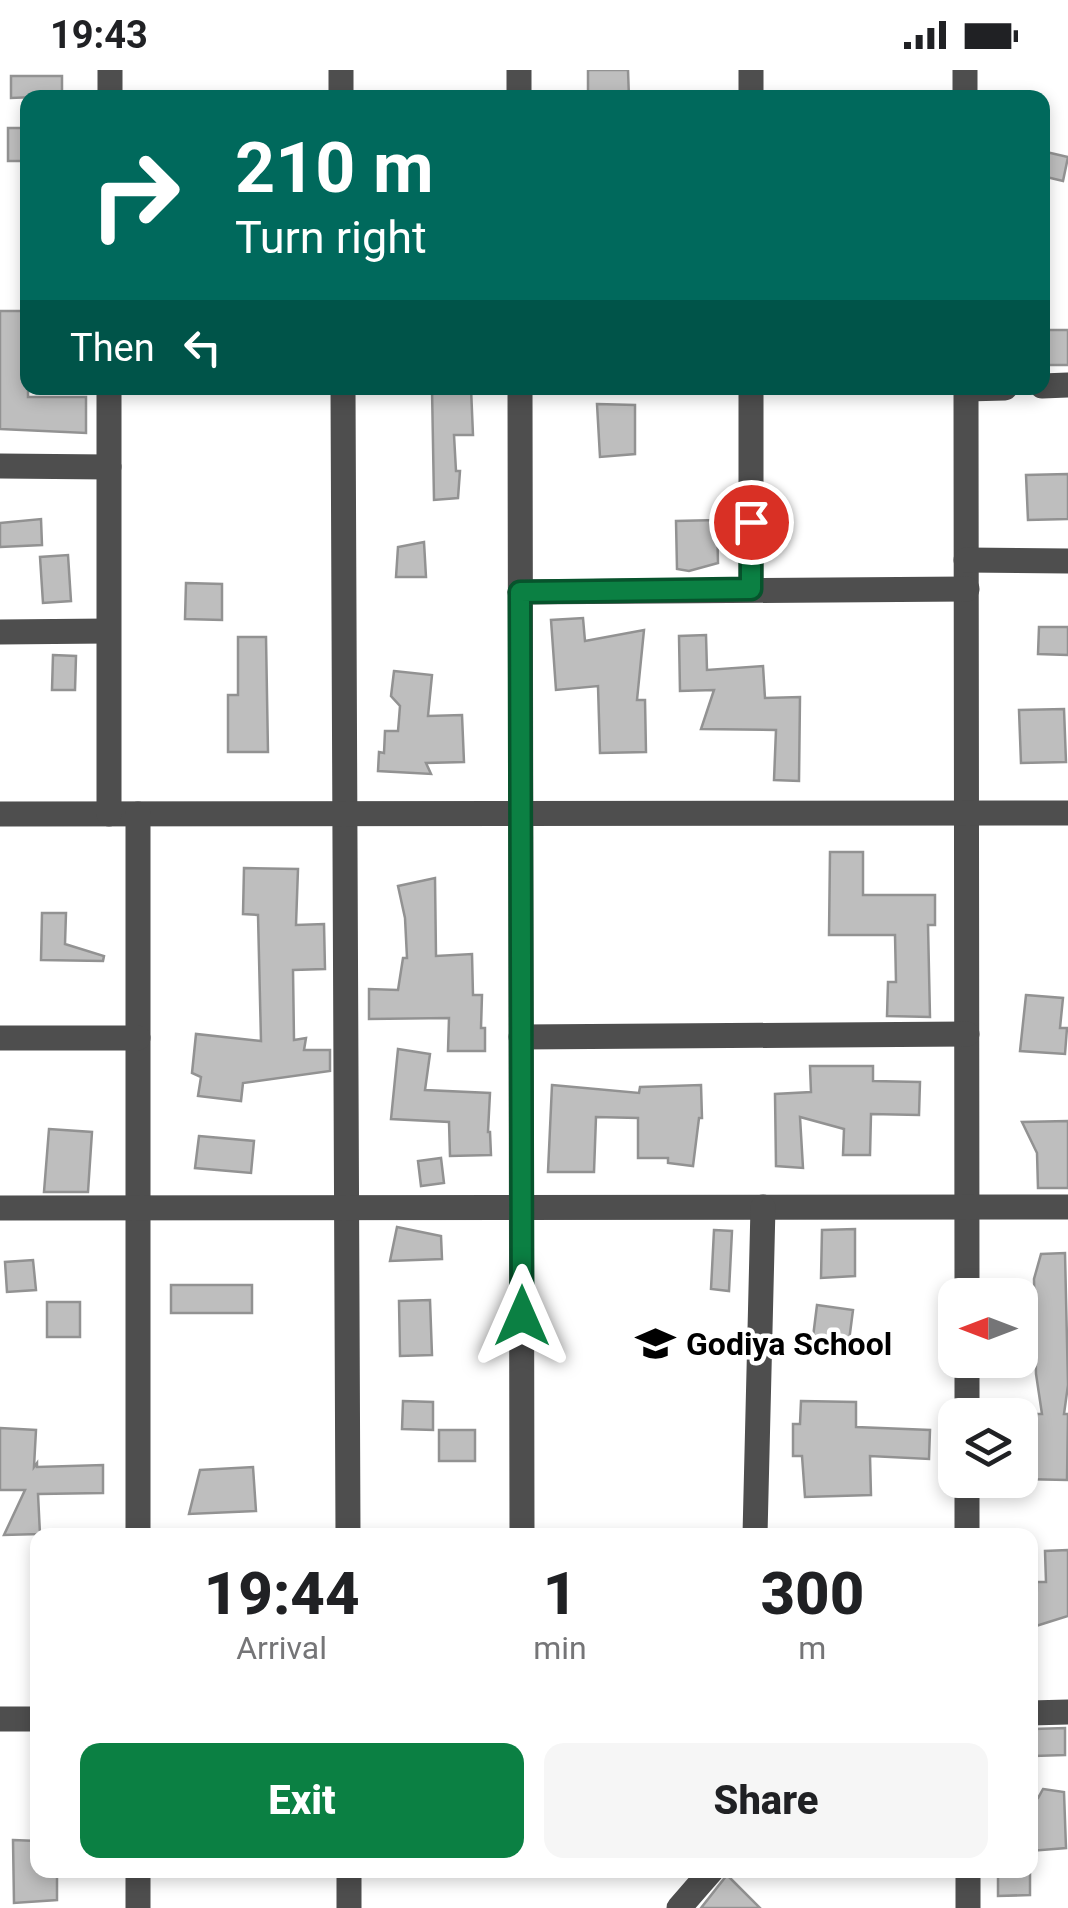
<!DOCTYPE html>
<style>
:root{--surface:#fff;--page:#f6f6f6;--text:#202124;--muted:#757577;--accent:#0b8043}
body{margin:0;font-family:Roboto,sans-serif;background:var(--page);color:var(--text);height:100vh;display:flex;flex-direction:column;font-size:38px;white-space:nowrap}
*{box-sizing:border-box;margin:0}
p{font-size:32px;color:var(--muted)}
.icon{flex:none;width:55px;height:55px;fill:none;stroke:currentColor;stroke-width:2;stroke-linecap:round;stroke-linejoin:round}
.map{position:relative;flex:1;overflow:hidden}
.details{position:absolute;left:30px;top:1458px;width:1008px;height:350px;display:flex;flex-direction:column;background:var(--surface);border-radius:20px;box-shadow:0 5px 15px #0003}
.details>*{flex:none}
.banner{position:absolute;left:20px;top:20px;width:1030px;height:305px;border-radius:20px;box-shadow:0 5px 15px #0003;background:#00695c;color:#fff;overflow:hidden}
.needle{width:65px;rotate:270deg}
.tools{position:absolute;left:938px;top:1208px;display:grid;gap:20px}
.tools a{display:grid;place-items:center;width:100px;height:100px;border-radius:20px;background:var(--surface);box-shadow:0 5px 15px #0003;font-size:50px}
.pin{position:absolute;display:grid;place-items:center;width:85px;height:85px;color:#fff;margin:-42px;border:5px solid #fff;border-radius:50%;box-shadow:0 2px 10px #0007}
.me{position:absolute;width:110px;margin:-55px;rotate:0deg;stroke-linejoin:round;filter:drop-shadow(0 0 8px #0008)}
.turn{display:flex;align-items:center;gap:35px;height:210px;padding:0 50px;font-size:45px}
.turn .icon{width:130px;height:130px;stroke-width:2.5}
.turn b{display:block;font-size:70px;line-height:85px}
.then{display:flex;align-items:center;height:95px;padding:0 50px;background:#0003;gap:20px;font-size:38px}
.eta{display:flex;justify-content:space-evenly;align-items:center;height:170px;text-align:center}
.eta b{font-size:60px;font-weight:800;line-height:70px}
.action{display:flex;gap:20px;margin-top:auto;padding:20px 50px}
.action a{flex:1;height:115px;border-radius:20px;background:var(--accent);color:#fff;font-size:40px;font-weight:800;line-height:115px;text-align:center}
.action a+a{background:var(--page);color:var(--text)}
.status{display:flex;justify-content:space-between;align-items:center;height:70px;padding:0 50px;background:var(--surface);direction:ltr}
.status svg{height:28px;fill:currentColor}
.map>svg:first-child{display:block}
.building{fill:#bebebe;stroke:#929292;stroke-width:2.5}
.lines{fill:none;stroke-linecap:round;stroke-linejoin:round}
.minor{stroke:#4e4e4e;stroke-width:25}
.route-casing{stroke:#07532c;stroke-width:25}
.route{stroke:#0b8043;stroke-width:18}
.labels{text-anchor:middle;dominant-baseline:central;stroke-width:9;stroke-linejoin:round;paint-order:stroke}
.poi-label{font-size:32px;font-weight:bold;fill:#000;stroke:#fff;text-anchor:start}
</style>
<div class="status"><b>19:43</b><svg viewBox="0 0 49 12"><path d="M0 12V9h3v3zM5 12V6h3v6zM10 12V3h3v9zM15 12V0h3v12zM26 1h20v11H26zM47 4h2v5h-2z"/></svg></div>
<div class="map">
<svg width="1068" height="1838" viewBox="0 0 1068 1838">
<rect width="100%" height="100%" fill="#fff"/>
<!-- building -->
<g class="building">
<polygon points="588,0 628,0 629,28 588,28"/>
<polygon points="11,6 62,6 62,26 11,28"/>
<rect x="8" y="58" width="20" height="33"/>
<polygon points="1042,81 1068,87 1063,111 1042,106"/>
<polygon points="0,241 28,241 28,327 86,327 86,363 0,359"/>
<rect x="1042" y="260" width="26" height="35"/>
<polygon points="432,318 471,318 473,365 454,365 456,401 460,401 458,428 434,430"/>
<polygon points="597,334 635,335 635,384 600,387"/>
<polygon points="1068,404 1068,449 1028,450 1026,405"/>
<polygon points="41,449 42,475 0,477 0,453"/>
<polygon points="717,450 718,493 689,501 677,499 676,451"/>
<polygon points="424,472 426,507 396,507 398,477"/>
<polygon points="68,485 71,531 43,533 40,487"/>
<polygon points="186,513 222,514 222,550 185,549"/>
<polygon points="583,548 585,571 644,560 637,630 645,630 646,682 600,683 598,616 556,620 551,550"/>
<polygon points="1039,557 1068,557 1068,585 1038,584"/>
<polygon points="706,565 707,600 763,596 765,628 800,627 799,711 774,710 776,660 701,659 714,620 680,621 679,566"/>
<polygon points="238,567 266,567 268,682 228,682 228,625 238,625"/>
<polygon points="53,585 76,586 75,620 52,620"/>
<polygon points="394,601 432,605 428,646 462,645 464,692 426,693 431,704 378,701 379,682 384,683 385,661 398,661 400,636 391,626"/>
<polygon points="1064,639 1066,692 1021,693 1019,640"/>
<polygon points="830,782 863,782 863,825 935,825 935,855 928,855 930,947 887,946 888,912 896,912 895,865 829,865"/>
<polygon points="244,798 298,799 296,855 324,854 325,899 293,900 294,970 306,968 304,980 330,980 330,1001 243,1013 241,1031 198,1026 201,1007 192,1003 196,964 261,971 258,845 243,844"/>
<polygon points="435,808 436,886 472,884 473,925 482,925 481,958 485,958 485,981 448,981 449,948 369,949 369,919 398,920 403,888 407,888 405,848 398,816"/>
<polygon points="42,843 66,843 65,874 104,886 103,891 41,890"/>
<polygon points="1026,925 1063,928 1060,958 1067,958 1065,984 1020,981"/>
<polygon points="398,979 430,984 425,1020 490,1023 488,1062 490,1062 491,1085 450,1086 449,1052 391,1049"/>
<polygon points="810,996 873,996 873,1011 920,1012 919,1045 871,1044 870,1085 843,1085 844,1059 800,1047 803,1098 776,1096 775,1024 811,1022"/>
<polygon points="552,1015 639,1023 640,1017 701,1015 702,1048 699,1048 693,1096 668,1093 668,1088 638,1088 638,1048 596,1047 594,1102 548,1102"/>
<polygon points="1068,1051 1068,1118 1038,1118 1037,1083 1022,1052"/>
<polygon points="49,1059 92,1062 88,1122 44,1122"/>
<polygon points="199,1066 254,1071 251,1103 195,1098"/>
<polygon points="441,1088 444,1113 421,1116 418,1091"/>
<polygon points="397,1157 441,1166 442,1189 390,1191"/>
<polygon points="855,1159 855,1206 821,1208 822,1160"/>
<polygon points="714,1160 732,1161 729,1221 711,1219"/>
<polygon points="1065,1183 1068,1315 1064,1344 1068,1344 1067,1410 1020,1409 1028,1344 1042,1344 1036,1304 1034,1209 1041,1184"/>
<polygon points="33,1190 36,1220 7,1222 5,1192"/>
<rect x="171" y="1215" width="81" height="28"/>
<polygon points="430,1230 432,1285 400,1286 399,1231"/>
<rect x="47" y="1232" width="33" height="35"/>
<polygon points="817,1235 853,1240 849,1271 813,1267"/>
<polygon points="403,1331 433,1332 433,1360 402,1359"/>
<polygon points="801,1331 856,1332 856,1357 930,1360 929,1389 870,1386 871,1425 805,1427 802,1386 793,1386 793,1354 800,1354"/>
<polygon points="0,1358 36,1360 34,1397 37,1393 37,1397 103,1395 103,1423 38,1424 40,1464 4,1465 25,1420 0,1420"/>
<rect x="439" y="1360" width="36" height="31"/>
<polygon points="253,1397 256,1441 189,1444 200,1400"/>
<polygon points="1068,1480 1068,1546 1036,1556 1037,1512 1046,1512 1045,1481"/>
<polygon points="1065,1658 1065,1685 1034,1686 1034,1659"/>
<polygon points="1043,1719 1064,1722 1066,1778 1030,1781 1030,1733 1038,1728"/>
<polygon points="13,1770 38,1771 38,1800 57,1800 57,1830 14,1833"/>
<polygon points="998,1800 1030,1800 1030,1825 998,1826"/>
<polygon points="727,1805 760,1838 701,1838"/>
</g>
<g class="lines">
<!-- minor -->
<g class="minor">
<polyline points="341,0 341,28"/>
<polyline points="519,0 519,28"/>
<polyline points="751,0 751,28"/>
<polyline points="110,28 110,0"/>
<polyline points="965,28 965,0"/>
<polyline points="1042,316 1068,315"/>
<polyline points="343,318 348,1465"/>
<polyline points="520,318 522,1465"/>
<polyline points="751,318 751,519"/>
<polyline points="966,318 967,1225"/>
<polyline points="966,319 1005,318"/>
<polyline points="0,396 109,397"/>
<polyline points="966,490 1068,491"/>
<polyline points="520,522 967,519"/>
<polyline points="0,562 108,561"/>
<polyline points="0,744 1068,743"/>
<polyline points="109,744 109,318"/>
<polyline points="138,744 138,1465"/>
<polyline points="521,967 967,964"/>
<polyline points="0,968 138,968"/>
<polyline points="0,1138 1068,1137"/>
<polyline points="967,1290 967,1345"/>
<polyline points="967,1410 967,1465"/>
<polyline points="755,1465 763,1137"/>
<polyline points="1030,1643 1068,1642"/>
<polyline points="0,1649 38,1649"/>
<polyline points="138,1800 138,1838"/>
<polyline points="349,1800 349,1838"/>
<polyline points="968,1800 968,1838"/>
<polyline points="679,1838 712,1800"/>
</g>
</g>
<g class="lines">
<defs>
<polyline id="route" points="522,1246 520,522 751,519 751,452"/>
</defs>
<!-- route casing -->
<use href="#route" class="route-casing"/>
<!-- route -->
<use href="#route" class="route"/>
</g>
<!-- icons -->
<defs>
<symbol id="school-bare" viewBox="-9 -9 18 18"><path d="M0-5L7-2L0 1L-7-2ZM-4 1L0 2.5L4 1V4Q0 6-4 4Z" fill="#000" stroke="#fff" stroke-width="2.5" paint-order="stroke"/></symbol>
</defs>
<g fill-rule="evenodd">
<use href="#school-bare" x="628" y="1246" width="55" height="55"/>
</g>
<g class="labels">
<!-- poi labels -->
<g class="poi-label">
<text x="686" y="1274">Godiya School</text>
</g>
</g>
</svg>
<div class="tools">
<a><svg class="needle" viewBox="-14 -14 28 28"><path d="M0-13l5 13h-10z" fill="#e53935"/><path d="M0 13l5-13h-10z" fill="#757577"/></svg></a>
<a><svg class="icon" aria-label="layers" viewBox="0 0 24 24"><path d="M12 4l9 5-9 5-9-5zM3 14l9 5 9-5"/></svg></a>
</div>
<div class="pin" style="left:751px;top:452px;background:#d93025"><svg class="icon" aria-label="arrive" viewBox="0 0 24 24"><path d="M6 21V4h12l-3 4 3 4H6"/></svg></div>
<svg class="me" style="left:522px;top:1246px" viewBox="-20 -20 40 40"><path d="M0-17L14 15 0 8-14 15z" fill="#0b8043" stroke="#fff" stroke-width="4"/></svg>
<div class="banner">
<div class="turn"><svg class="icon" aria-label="right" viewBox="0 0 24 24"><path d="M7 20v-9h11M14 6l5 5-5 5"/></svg><div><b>210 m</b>Turn right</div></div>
<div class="then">Then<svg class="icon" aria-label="left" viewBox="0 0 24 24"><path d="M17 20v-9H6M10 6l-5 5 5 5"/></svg></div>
</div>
<section class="details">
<div class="eta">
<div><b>19:44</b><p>Arrival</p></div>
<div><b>1</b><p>min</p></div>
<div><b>300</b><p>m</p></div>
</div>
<div class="action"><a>Exit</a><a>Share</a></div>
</section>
</div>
